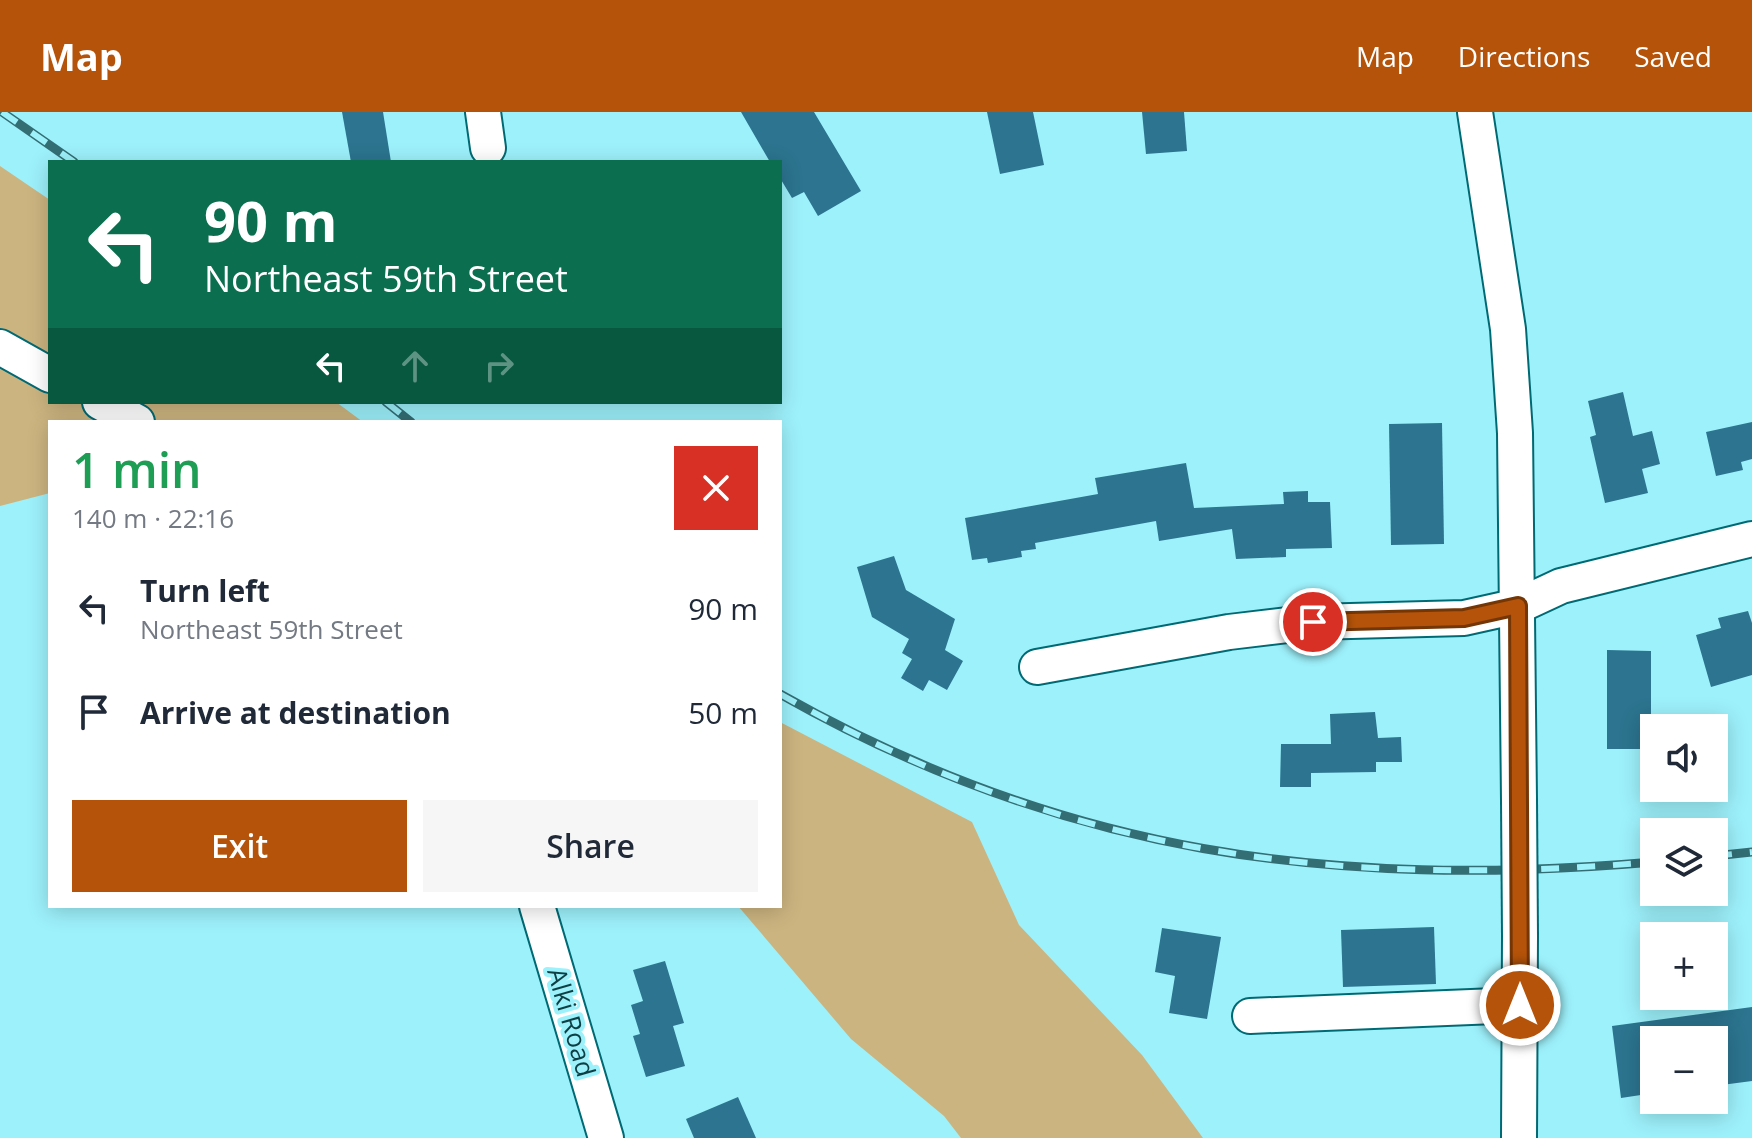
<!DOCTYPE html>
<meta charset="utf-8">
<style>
:root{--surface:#fff;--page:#f6f6f7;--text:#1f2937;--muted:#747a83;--accent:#b45309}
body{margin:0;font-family:"Open Sans",sans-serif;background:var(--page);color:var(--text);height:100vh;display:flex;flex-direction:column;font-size:30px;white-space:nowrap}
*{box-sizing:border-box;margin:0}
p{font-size:26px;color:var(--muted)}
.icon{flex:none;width:44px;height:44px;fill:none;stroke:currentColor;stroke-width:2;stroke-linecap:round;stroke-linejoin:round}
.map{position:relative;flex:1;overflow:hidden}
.panel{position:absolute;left:48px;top:308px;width:734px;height:488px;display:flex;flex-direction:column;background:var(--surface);border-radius:0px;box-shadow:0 4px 20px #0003}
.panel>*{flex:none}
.top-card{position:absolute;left:48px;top:48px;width:734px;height:244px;border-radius:0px;box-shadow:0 4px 20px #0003;background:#0b6e4f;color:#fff;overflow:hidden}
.fabs{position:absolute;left:1640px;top:602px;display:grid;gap:16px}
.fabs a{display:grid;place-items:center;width:88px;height:88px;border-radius:0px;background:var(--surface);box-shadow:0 4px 20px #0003;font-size:40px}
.pin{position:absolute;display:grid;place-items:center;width:68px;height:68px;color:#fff;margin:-34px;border:4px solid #fff;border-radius:50%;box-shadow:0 2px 8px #0007}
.me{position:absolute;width:88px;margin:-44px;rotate:0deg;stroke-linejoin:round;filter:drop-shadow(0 0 6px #0008)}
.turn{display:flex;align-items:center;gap:28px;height:168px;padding:0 24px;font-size:36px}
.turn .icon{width:104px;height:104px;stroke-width:2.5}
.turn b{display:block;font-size:56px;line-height:68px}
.lanes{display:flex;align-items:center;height:76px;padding:0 24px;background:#0003;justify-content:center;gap:40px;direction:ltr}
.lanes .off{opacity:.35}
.round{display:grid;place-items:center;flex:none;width:84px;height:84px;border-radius:0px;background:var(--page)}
.summary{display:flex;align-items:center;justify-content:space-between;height:136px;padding:0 24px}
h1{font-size:48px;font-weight:600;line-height:60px;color:#1e9e55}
.cta{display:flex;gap:16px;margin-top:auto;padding:16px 24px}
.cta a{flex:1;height:92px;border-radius:0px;background:var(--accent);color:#fff;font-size:32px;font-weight:600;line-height:92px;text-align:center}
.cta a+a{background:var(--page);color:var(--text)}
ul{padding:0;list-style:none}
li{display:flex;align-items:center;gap:24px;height:104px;padding:0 24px}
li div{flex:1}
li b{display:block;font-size:30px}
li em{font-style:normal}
header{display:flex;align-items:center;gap:48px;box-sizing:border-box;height:112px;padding:0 40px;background:var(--accent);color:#fff}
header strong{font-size:38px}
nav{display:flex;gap:44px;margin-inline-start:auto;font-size:28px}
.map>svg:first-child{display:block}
.green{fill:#ccb480}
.building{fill:#2c748f}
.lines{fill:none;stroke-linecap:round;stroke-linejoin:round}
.minor-casing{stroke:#006a74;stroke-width:38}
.minor{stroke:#fff;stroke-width:34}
.rail-casing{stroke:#336e75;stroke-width:9}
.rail{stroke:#9df1fb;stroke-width:6;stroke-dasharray:18;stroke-linecap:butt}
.minor-bridge-casing{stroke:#006a74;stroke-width:38;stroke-linecap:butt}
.minor-bridge{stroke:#fff;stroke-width:34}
.route-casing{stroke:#753606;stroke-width:20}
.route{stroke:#b45309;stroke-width:14}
.labels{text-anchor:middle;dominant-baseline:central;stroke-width:8;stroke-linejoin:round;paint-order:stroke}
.street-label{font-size:26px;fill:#0d3f44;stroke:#9df1fb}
</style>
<header>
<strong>Map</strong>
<nav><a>Map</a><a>Directions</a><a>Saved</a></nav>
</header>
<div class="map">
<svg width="1752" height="1026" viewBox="0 0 1752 1026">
<rect width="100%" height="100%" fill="#9df1fb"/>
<!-- green -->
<g class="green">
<polygon points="0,54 50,88 50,290 336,290 363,310 50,310 50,381 0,394"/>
<polygon points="780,610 972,710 1019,813 1142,943 1203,1026 961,1026 944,1004 851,927 738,794 780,794"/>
</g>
<!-- building -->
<g class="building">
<polygon points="342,0 383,0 391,50 351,50"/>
<polygon points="741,0 814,0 861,79 818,104 804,80 792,86 780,66 780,50 770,50"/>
<polygon points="987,0 1033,0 1044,53 1000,62"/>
<polygon points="1142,0 1184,0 1187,39 1146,42"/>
<polygon points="1623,280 1633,324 1652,319 1660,352 1642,357 1648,381 1605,391 1590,325 1596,323 1588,289"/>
<polygon points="1752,310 1752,347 1741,350 1743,358 1716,364 1706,320"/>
<polygon points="1442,311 1444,432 1391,433 1389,312"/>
<polygon points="1186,351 1194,396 1284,392 1283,380 1308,379 1308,390 1330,390 1332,436 1286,437 1286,445 1236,447 1232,417 1159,429 1156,409 1035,431 1036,437 1021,439 1022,445 988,451 987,446 972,448 965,406 1098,382 1095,366"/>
<polygon points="894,444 906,478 955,507 945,538 963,549 947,578 929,568 923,579 901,566 912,547 902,541 909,527 872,505 857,455"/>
<polygon points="1748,499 1752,511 1752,563 1711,575 1696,523 1721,516 1718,506"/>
<polygon points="1607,538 1651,539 1651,637 1607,637"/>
<polygon points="1375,600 1378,626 1401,625 1402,650 1376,650 1376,660 1311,661 1311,675 1280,675 1281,632 1331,632 1330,602"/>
<polygon points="1434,815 1436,872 1343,875 1341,818"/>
<polygon points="1162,816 1221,825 1207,907 1169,901 1175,864 1155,860"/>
<polygon points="665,849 684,911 673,914 685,954 646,965 633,924 640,922 631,893 643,889 633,858"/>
<polygon points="1752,895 1752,969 1714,974 1714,928 1654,928 1654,981 1621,986 1612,914"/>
<polygon points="738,985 756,1026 694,1026 686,1007"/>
</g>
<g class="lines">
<defs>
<g id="minor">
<polyline points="483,0 488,36"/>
<polyline points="1475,0 1508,217 1515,321 1519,688"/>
<polyline points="0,235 50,263"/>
<polyline points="100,290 137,310"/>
<polyline points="1037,555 1229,520 1313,510 1464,506 1518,494 1561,474 1752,427"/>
<polyline points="537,794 606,1026"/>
<polyline points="1250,904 1520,893"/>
<polyline points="1519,1026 1520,824"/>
</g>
</defs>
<!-- minor casing -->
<use href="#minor" class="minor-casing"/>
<!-- minor -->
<use href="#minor" class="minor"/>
<defs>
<g id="rail">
<polyline points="2,0 74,50"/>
<polyline points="386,290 411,310"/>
<path d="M780,582C1065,743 1332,777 1654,750"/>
<polyline points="1714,744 1752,740"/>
</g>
</defs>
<!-- rail casing -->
<use href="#rail" class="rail-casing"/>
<!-- rail -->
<use href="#rail" class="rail"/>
<defs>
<polyline id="minor-bridge" points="1519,688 1520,824"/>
</defs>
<!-- minor-bridge casing -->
<use href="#minor-bridge" class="minor-bridge-casing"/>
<!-- minor-bridge -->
<use href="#minor-bridge" class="minor-bridge"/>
</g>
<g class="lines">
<defs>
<polyline id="route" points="1313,510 1464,506 1518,494 1520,893"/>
</defs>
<!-- route casing -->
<use href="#route" class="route-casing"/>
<!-- route -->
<use href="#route" class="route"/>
</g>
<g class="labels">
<!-- street labels -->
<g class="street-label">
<text transform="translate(572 910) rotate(74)">Alki Road</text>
</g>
</g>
</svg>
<div class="fabs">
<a><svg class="icon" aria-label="sound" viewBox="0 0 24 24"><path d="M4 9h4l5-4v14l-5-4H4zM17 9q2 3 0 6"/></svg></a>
<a><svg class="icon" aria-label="layers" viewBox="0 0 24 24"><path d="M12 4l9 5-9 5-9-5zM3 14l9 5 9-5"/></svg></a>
<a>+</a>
<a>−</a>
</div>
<div class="pin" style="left:1313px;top:510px;background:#d93025"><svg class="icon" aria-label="arrive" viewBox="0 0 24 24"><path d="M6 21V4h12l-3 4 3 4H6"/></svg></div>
<svg class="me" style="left:1520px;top:893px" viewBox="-20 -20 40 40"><circle r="17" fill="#b45309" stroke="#fff" stroke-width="3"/><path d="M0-11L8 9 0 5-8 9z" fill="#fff"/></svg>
<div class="top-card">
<div class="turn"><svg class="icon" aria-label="left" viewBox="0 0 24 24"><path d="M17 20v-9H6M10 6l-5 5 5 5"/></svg><div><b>90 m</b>Northeast 59th Street</div></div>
<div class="lanes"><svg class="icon" aria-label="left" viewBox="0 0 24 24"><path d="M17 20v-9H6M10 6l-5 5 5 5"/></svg><svg class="icon off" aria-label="ahead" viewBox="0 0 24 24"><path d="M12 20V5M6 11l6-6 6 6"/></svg><svg class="icon off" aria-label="right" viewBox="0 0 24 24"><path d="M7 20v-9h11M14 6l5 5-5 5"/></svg></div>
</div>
<section class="panel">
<div class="summary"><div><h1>1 min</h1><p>140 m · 22:16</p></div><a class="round" style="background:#d93025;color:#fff"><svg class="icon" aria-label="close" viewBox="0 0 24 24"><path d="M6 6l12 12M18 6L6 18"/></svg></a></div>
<ul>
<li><svg class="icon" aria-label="left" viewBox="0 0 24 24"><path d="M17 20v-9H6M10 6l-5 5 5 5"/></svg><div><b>Turn left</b><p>Northeast 59th Street</p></div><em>90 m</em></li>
<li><svg class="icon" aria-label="arrive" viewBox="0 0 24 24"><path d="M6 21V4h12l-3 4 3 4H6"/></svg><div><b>Arrive at destination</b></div><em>50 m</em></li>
</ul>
<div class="cta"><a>Exit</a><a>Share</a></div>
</section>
</div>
